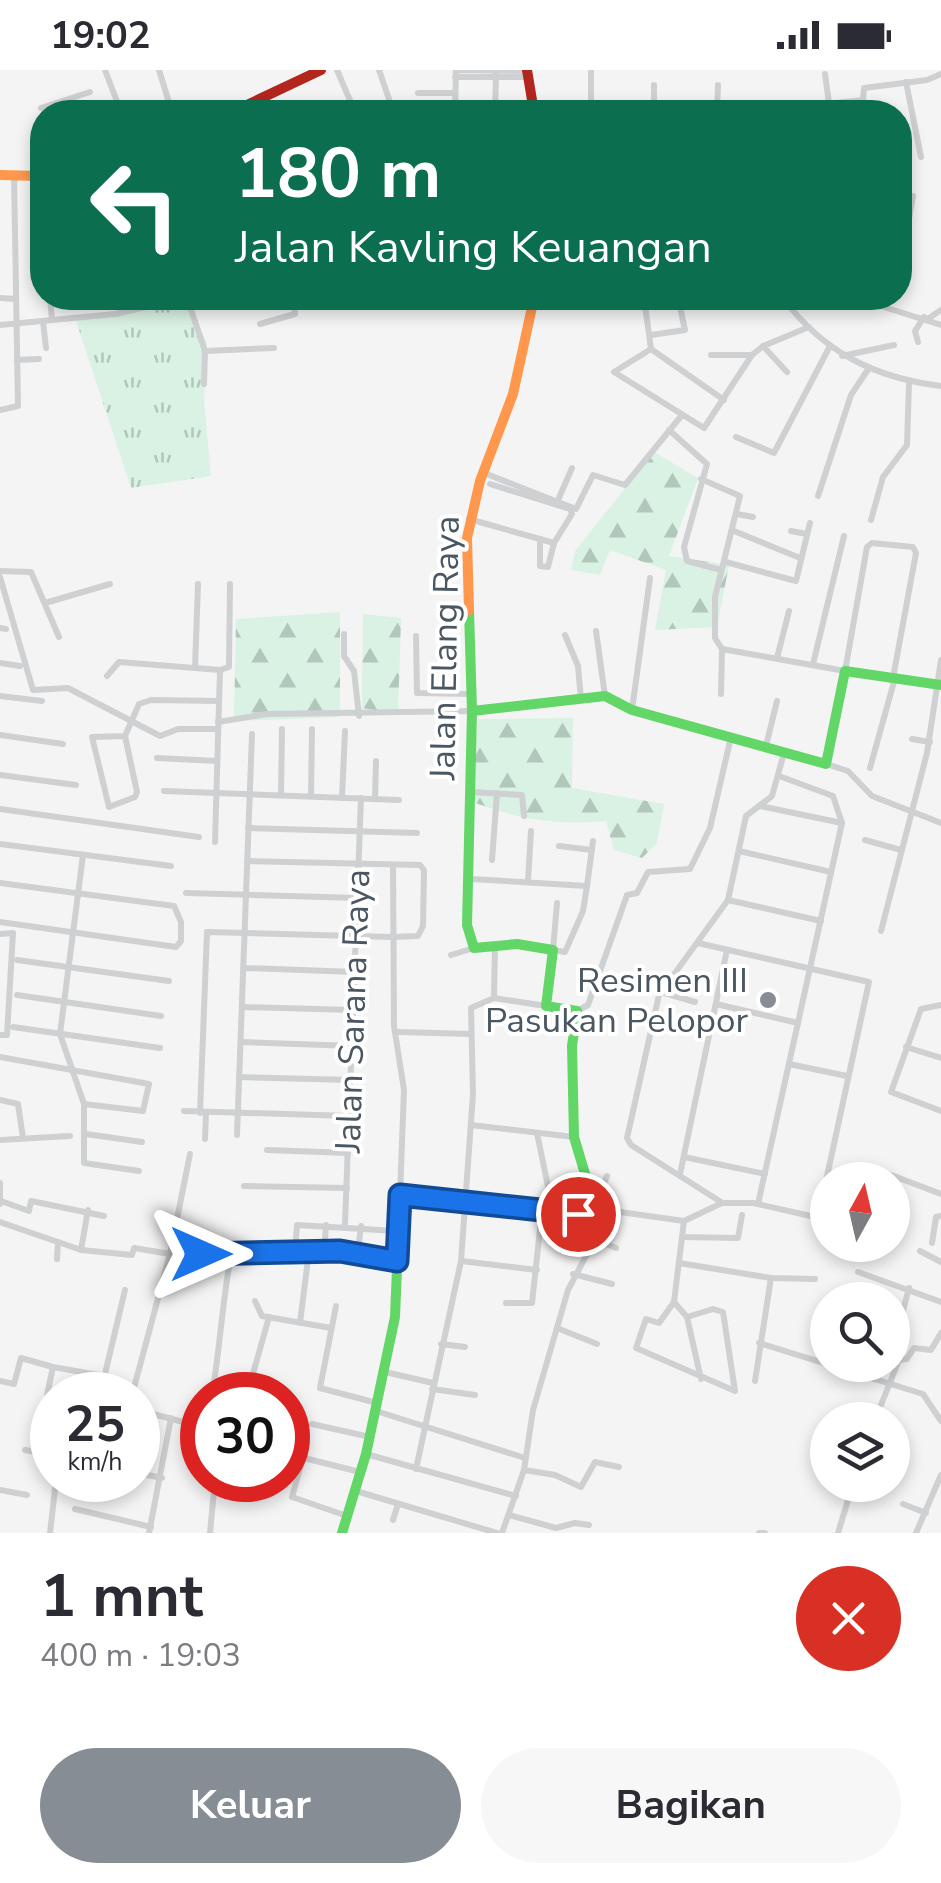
<!DOCTYPE html>
<html lang="id">
<meta charset="utf-8">
<style>
:root{--surface:#fff;--page:#f7f7f7;--text:#2b2b33;--muted:#7c7c81;--accent:#868d94}
body{margin:0;font-family:"Nunito Sans",sans-serif;background:var(--page);color:var(--text);height:100vh;display:flex;flex-direction:column;font-size:38px;white-space:nowrap}
*{box-sizing:border-box;margin:0}
p{font-size:32px;color:var(--muted)}
.icon{flex:none;width:55px;height:55px;fill:none;stroke:currentColor;stroke-width:2;stroke-linecap:round;stroke-linejoin:round}
.map{position:relative;height:1463px;overflow:hidden}
.side{display:flex;flex-direction:column;background:var(--surface);flex:1}
.side>*{flex:none}
.guide{position:absolute;left:30px;top:30px;width:882px;height:210px;border-radius:40px;box-shadow:0 5px 15px #0003;background:#0b6e4f;color:#fff;overflow:hidden}
.needle{width:65px;rotate:8deg}
.controls{position:absolute;left:810px;top:1092px;display:grid;gap:20px}
.controls a{display:grid;place-items:center;width:100px;height:100px;border-radius:50%;background:var(--surface);box-shadow:0 5px 15px #0003;font-size:50px}
.speed{position:absolute;left:30px;top:1302px;display:flex;gap:20px;font-size:50px;font-weight:700;text-align:center}
.speed>*{display:grid;place-content:center;width:130px;height:130px;border-radius:50%;background:var(--surface);box-shadow:0 5px 15px #0003;line-height:1}
.speed small{font-size:25px;font-weight:400}
.speed .limit{border:15px solid #d22;background:#fff;color:#111}
.pin{position:absolute;display:grid;place-items:center;width:85px;height:85px;color:#fff;margin:-42px;border:5px solid #fff;border-radius:50%;box-shadow:0 2px 10px #0007}
.me{position:absolute;width:110px;margin:-55px;rotate:90deg;stroke-linejoin:round;filter:drop-shadow(0 0 8px #0008)}
.turn{display:flex;align-items:center;gap:35px;height:210px;padding:0 40px;font-size:45px}
.turn .icon{width:130px;height:130px;stroke-width:2.5}
.turn b{display:block;font-size:70px;line-height:85px}
.round{display:grid;place-items:center;flex:none;width:105px;height:105px;border-radius:52px;background:var(--page)}
.head{display:flex;align-items:center;justify-content:space-between;height:170px;padding:0 40px}
h1{font-size:60px;font-weight:700;line-height:75px}
.button{display:flex;gap:20px;margin-top:auto;padding:20px 40px}
.button a{flex:1;height:115px;border-radius:60px;background:var(--accent);color:#fff;font-size:40px;font-weight:700;line-height:115px;text-align:center}
.button a+a{background:var(--page);color:var(--text)}
.status{display:flex;justify-content:space-between;align-items:center;height:70px;padding:0 50px;background:var(--surface);direction:ltr}
.status svg{height:28px;fill:currentColor}
.map>svg:first-child{display:block}
.grass{fill:url(#grass-tufts)}
.forest{fill:url(#forest-firs)}
.lines{fill:none;stroke-linecap:round;stroke-linejoin:round}
.street{stroke:#ced0d2;stroke-width:6}
.fast{stroke:#63d668;stroke-width:10}
.slow{stroke:#ff974d;stroke-width:10}
.jam{stroke:#b3261e;stroke-width:10}
.route-casing{stroke:#114b97;stroke-width:25}
.route{stroke:#1a73e8;stroke-width:18}
.poi-dot{fill:#868d94;stroke:#fff;stroke-width:4}
.labels{text-anchor:middle;dominant-baseline:central;stroke-width:8;stroke-linejoin:round;paint-order:stroke}
.street-label{font-size:35px;fill:#4a5661;stroke:#fff}
.poi-label{font-size:35px;fill:#4a5661;stroke:#fff;text-anchor:end}
</style>
<div class="status"><b>19:02</b><svg viewBox="0 0 49 12"><path d="M0 12V9h3v3zM5 12V6h3v6zM10 12V3h3v9zM15 12V0h3v12zM26 1h20v11H26zM47 4h2v5h-2z"/></svg></div>
<div class="map">
<svg width="941" height="1463" viewBox="0 0 941 1463">
<defs>
<pattern id="grass-tufts" width="24" height="20" patternUnits="userSpaceOnUse" patternTransform="scale(2.5)"><rect width="24" height="20" fill="#d9f2e3"/><path d="M3 7l-1-3M5 7V3M7 7l1-3M15 17l-1-3M17 17v-4M19 17l1-3" fill="none" stroke="#b2c7bb"/></pattern>
<pattern id="forest-firs" width="22" height="20" patternUnits="userSpaceOnUse" patternTransform="scale(2.5)"><rect width="22" height="20" fill="#d9f2e3"/><path d="M5 1l3.5 6h-7zM16 11l3.5 6h-7z" fill="#b2c7bb"/></pattern>
</defs>
<rect width="100%" height="100%" fill="#f4f4f4"/>
<!-- grass -->
<polygon class="grass" points="186,229 207,273 204,332 211,406 131,418 76,251"/>
<!-- forest -->
<g class="forest">
<polygon points="654,382 698,408 669,486 729,495 717,557 655,560 666,500 610,480 600,505 571,500 575,481"/>
<polygon points="340,542 340,647 234,651 236,549"/>
<polygon points="363,544 401,548 398,644 362,638"/>
<path d="M573,648L572,718L664,734L657,773L642,788L614,780L606,751C555,756 518,749 470,731L478,649Z"/>
</g>
<g class="lines">
<!-- street -->
<g class="street">
<polyline points="105,0 121,42"/>
<polyline points="159,0 172,42"/>
<polyline points="337,0 355,42"/>
<polyline points="379,0 390,32"/>
<polyline points="591,0 591,40"/>
<polyline points="825,4 829,33"/>
<polyline points="455,7 529,7"/>
<polyline points="906,12 921,87"/>
<polyline points="654,15 654,38"/>
<polyline points="418,23 455,23"/>
<polyline points="41,38 90,22"/>
<polyline points="717,41 718,15"/>
<polyline points="838,41 869,36 874,42"/>
<polyline points="455,42 456,0 527,1"/>
<polyline points="495,42 496,4"/>
<polyline points="534,42 782,39 863,30 864,18 927,10 941,4"/>
<polyline points="900,201 913,126"/>
<polyline points="0,228 16,229"/>
<polyline points="50,228 52,250"/>
<polyline points="187,228 205,281 274,278"/>
<polyline points="644,228 651,279"/>
<path d="M783,228C823,282 875,308 941,316"/>
<polyline points="855,228 941,255"/>
<polyline points="783,229 807,228"/>
<polyline points="534,231 617,228"/>
<polyline points="929,248 941,240"/>
<polyline points="43,251 46,278"/>
<polyline points="260,254 295,244 293,228"/>
<polyline points="0,255 115,244 186,228"/>
<polyline points="651,265 685,260 678,228"/>
<polyline points="918,272 915,261 924,247"/>
<polyline points="763,276 787,302"/>
<polyline points="651,279 614,302 704,358 752,285"/>
<polyline points="651,279 724,330"/>
<polyline points="711,285 752,285 763,276 809,257"/>
<polyline points="842,286 894,275"/>
<polyline points="17,290 39,289"/>
<polyline points="204,314 205,281"/>
<polyline points="0,340 18,336 14,105"/>
<polyline points="669,360 707,394 684,477 687,491 721,500"/>
<polyline points="736,367 774,383 830,276"/>
<polyline points="484,403 576,439 593,405 625,415 682,345"/>
<polyline points="701,409 740,426 715,527 715,568 722,579 721,624"/>
<polyline points="818,426 851,325 869,298"/>
<polyline points="558,430 572,398"/>
<polyline points="737,444 753,447"/>
<polyline points="469,449 554,473 572,444 570,439 490,414"/>
<polyline points="871,450 883,407 907,375 909,313"/>
<polyline points="734,461 800,488"/>
<polyline points="791,461 807,464"/>
<polyline points="540,469 540,496 548,497 554,473"/>
<polyline points="726,492 796,511 810,453"/>
<polyline points="0,501 31,502 59,567"/>
<polyline points="0,507 33,620 68,618 160,666 178,659 218,659"/>
<polyline points="45,533 110,514"/>
<polyline points="0,558 6,559"/>
<polyline points="596,561 605,626"/>
<polyline points="344,564 344,586 354,601 359,646"/>
<polyline points="565,565 578,596 581,630"/>
<polyline points="416,566 417,623 471,624"/>
<polyline points="722,579 845,601 867,477 872,473 913,477 916,483 893,608"/>
<polyline points="777,588 789,541"/>
<polyline points="0,593 20,596"/>
<polyline points="813,594 844,466"/>
<polyline points="195,598 198,514"/>
<polyline points="220,600 229,597 230,514"/>
<polyline points="107,606 119,592 220,600"/>
<polyline points="0,626 42,631"/>
<polyline points="632,640 650,508"/>
<polyline points="218,652 267,644 472,641"/>
<polyline points="0,665 63,674"/>
<polyline points="125,666 92,667 109,737 135,727 137,722 125,666 139,634 151,630 219,631"/>
<polyline points="912,669 930,672"/>
<polyline points="766,676 777,631"/>
<polyline points="157,688 217,691"/>
<polyline points="826,694 848,701 872,726 941,753"/>
<polyline points="870,698 895,608"/>
<polyline points="0,705 76,715"/>
<polyline points="164,721 399,730"/>
<polyline points="471,722 522,725 524,746"/>
<polyline points="281,725 282,659"/>
<polyline points="311,726 312,659"/>
<polyline points="342,728 345,661"/>
<polyline points="375,729 376,691"/>
<polyline points="760,736 842,753"/>
<polyline points="0,739 199,767"/>
<polyline points="248,758 417,763"/>
<polyline points="865,770 901,780"/>
<polyline points="215,772 220,600"/>
<polyline points="0,774 171,796"/>
<polyline points="559,776 592,780"/>
<polyline points="739,781 831,802"/>
<polyline points="83,785 60,964 84,1034 84,1093 139,1101"/>
<polyline points="492,790 497,723"/>
<polyline points="393,795 394,956 404,1020 400,1125"/>
<polyline points="471,809 587,816 593,771"/>
<polyline points="528,811 531,761"/>
<polyline points="0,813 174,836 181,852 181,871 176,877 0,852"/>
<polyline points="186,823 357,828"/>
<polyline points="728,830 821,851"/>
<polyline points="557,833 553,880 565,882 583,841 587,816"/>
<polyline points="881,861 927,683 941,590"/>
<polyline points="0,864 13,863 7,965 0,965"/>
<polyline points="698,873 869,912 818,1148"/>
<polyline points="451,885 474,878"/>
<polyline points="17,890 169,911"/>
<polyline points="244,898 355,902"/>
<polyline points="661,922 695,932"/>
<polyline points="17,925 161,946"/>
<polyline points="494,928 495,875"/>
<polyline points="716,934 798,953"/>
<polyline points="941,935 921,939 891,1022 941,1041"/>
<polyline points="242,937 353,940"/>
<polyline points="577,941 588,935 627,825 637,823 648,802 690,799 710,758 731,667"/>
<polyline points="577,944 603,959"/>
<polyline points="13,957 160,978"/>
<polyline points="398,962 471,964"/>
<polyline points="241,972 352,976"/>
<polyline points="906,977 941,988"/>
<polyline points="0,987 149,1014 143,1041 84,1034"/>
<polyline points="789,994 847,1006"/>
<polyline points="239,1007 351,1010"/>
<polyline points="0,1030 18,1034 23,1068"/>
<polyline points="184,1041 349,1046"/>
<polyline points="200,1043 207,862 392,867 418,866 423,856 424,800 420,795 247,791"/>
<polyline points="471,1055 574,1067"/>
<polyline points="537,1063 553,1141"/>
<polyline points="86,1064 142,1072"/>
<polyline points="237,1065 252,664"/>
<polyline points="205,1069 206,1043"/>
<polyline points="0,1070 70,1066"/>
<polyline points="267,1080 348,1083"/>
<polyline points="684,1087 765,1104"/>
<polyline points="680,1104 727,880"/>
<polyline points="891,1105 941,1124"/>
<polyline points="0,1113 0,1134"/>
<polyline points="244,1116 347,1118"/>
<polyline points="597,1130 607,1106"/>
<polyline points="1,1131 29,1141 31,1131 104,1146"/>
<polyline points="721,1132 631,1075 627,1068 659,925 728,830 746,746 772,726 784,683"/>
<polyline points="758,1134 842,753 833,726 779,706"/>
<polyline points="684,1151 674,1232 659,1253 646,1249 636,1278 735,1321 723,1242 713,1239 687,1247"/>
<polyline points="0,1152 58,1172 57,1189"/>
<polyline points="345,1154 361,728"/>
<polyline points="682,1167 738,1168 742,1145"/>
<polyline points="296,1168 297,1155 396,1161"/>
<polyline points="325,1169 326,1155"/>
<polyline points="595,1169 616,1178"/>
<polyline points="58,1172 81,1180 132,1185 134,1178 170,1184"/>
<polyline points="359,1172 361,1156"/>
<polyline points="932,1173 936,1147 941,1146"/>
<polyline points="81,1180 88,1140"/>
<polyline points="920,1181 941,1192"/>
<path d="M171,1183C247,1187 322,1175 397,1191"/>
<polyline points="461,1191 537,1200"/>
<polyline points="679,1193 771,1208 815,1209"/>
<polyline points="858,1202 941,1232"/>
<polyline points="573,1204 612,1214"/>
<polyline points="255,1231 262,1246 331,1258"/>
<polyline points="674,1232 687,1247 701,1309"/>
<polyline points="506,1233 532,1233 542,1141"/>
<polyline points="336,1236 320,1318 377,1333"/>
<polyline points="300,1253 309,1181"/>
<polyline points="899,1256 909,1218"/>
<polyline points="557,1258 597,1274"/>
<polyline points="759,1273 923,1324 941,1351"/>
<polyline points="441,1274 465,1277"/>
<polyline points="385,1302 433,1313"/>
<polyline points="874,1309 881,1295"/>
<polyline points="0,1311 14,1314 21,1288 53,1297"/>
<polyline points="755,1311 771,1208"/>
<polyline points="432,1319 475,1325"/>
<polyline points="100,1325 125,1220"/>
<polyline points="132,1325 170,1184 190,1084"/>
<path d="M212,1325C220,1278 222,1233 231,1186"/>
<polyline points="247,1325 269,1247"/>
<polyline points="52,1327 47,1325 53,1297 104,1306"/>
<polyline points="138,1340 202,1357"/>
<polyline points="376,1341 525,1388"/>
<polyline points="875,1350 899,1290 907,1289 914,1278 931,1280 941,1263"/>
<polyline points="312,1354 370,1367"/>
<polyline points="25,1380 52,1385"/>
<polyline points="288,1384 360,1402"/>
<polyline points="366,1384 516,1426"/>
<polyline points="303,1388 292,1427 347,1446"/>
<polyline points="416,1399 461,1191 473,1024 471,938 494,928 546,936"/>
<polyline points="524,1400 555,1405 581,1417 595,1392 619,1397"/>
<polyline points="138,1403 162,1408"/>
<polyline points="0,1420 27,1425"/>
<polyline points="356,1421 497,1463"/>
<polyline points="903,1434 926,1443"/>
<polyline points="75,1439 151,1457"/>
<polyline points="509,1445 556,1458 575,1453 589,1455"/>
<polyline points="393,1450 398,1434"/>
<polyline points="50,1463 56,1410"/>
<polyline points="149,1463 171,1348"/>
<polyline points="210,1463 215,1410"/>
<polyline points="502,1463 524,1400 533,1340 568,1220 595,1169 597,1144 613,1141 684,1151 722,1133 753,1133 828,1150"/>
<polyline points="759,1463 765,1463"/>
<polyline points="838,1463 852,1417"/>
<polyline points="916,1463 941,1405"/>
</g>
<!-- fast -->
<g class="fast">
<polyline points="472,641 605,626 632,640 826,694 845,601 941,615"/>
<polyline points="342,1463 366,1384 395,1247 400,1125 597,1144 574,1067 572,976 577,941 546,936 553,880 517,874 474,878 467,855 472,641 469,540"/>
</g>
<!-- slow -->
<g class="slow">
<polyline points="0,105 42,106"/>
<polyline points="469,540 467,468 480,411 513,324 534,228"/>
</g>
<!-- jam -->
<g class="jam">
<polyline points="527,0 534,42"/>
<polyline points="232,42 321,0"/>
</g>
</g>
<g class="lines">
<defs>
<polyline id="route" points="201,1184 340,1181 397,1191 400,1125 578,1144"/>
</defs>
<!-- route casing -->
<use href="#route" class="route-casing"/>
<!-- route -->
<use href="#route" class="route"/>
</g>
<!-- markers -->
<circle class="poi-dot" cx="768" cy="930" r="10"/>
<g class="labels">
<!-- street labels -->
<g class="street-label">
<text transform="translate(445 578) rotate(-89)">Jalan Elang Raya</text>
<text transform="translate(353 941) rotate(-88)">Jalan Sarana Raya</text>
</g>
<!-- poi labels -->
<g class="poi-label">
<text x="748" y="910">Resimen III<tspan x="748" dy="40">Pasukan Pelopor</tspan></text>
</g>
</g>
</svg>
<div class="controls">
<a><svg class="needle" viewBox="-14 -14 28 28"><path d="M0-13l5 13h-10z" fill="#e53935"/><path d="M0 13l5-13h-10z" fill="#7c7c81"/></svg></a>
<a><svg class="icon" aria-label="search" viewBox="0 0 24 24"><circle cx="10" cy="10" r="6"/><path d="M15 15l6 6"/></svg></a>
<a><svg class="icon" aria-label="layers" viewBox="0 0 24 24"><path d="M12 4l9 5-9 5-9-5zM3 14l9 5 9-5"/></svg></a>
</div>
<div class="speed"><div>25<small>km/h</small></div><div class="limit">30</div></div>
<div class="pin" style="left:578px;top:1144px;background:#d93025"><svg class="icon" aria-label="arrive" viewBox="0 0 24 24"><path d="M6 21V4h12l-3 4 3 4H6"/></svg></div>
<svg class="me" style="left:201px;top:1184px" viewBox="-20 -20 40 40"><path d="M0-17L14 15 0 8-14 15z" fill="#1a73e8" stroke="#fff" stroke-width="4"/></svg>
<div class="guide">
<div class="turn"><svg class="icon" aria-label="left" viewBox="0 0 24 24"><path d="M17 20v-9H6M10 6l-5 5 5 5"/></svg><div><b>180 m</b>Jalan Kavling Keuangan</div></div>
</div>
</div>
<section class="side">
<div class="head"><div><h1>1 mnt</h1><p>400 m · 19:03</p></div><a class="round" style="background:#d93025;color:#fff"><svg class="icon" aria-label="close" viewBox="0 0 24 24"><path d="M6 6l12 12M18 6L6 18"/></svg></a></div>
<div class="button"><a>Keluar</a><a>Bagikan</a></div>
</section>
